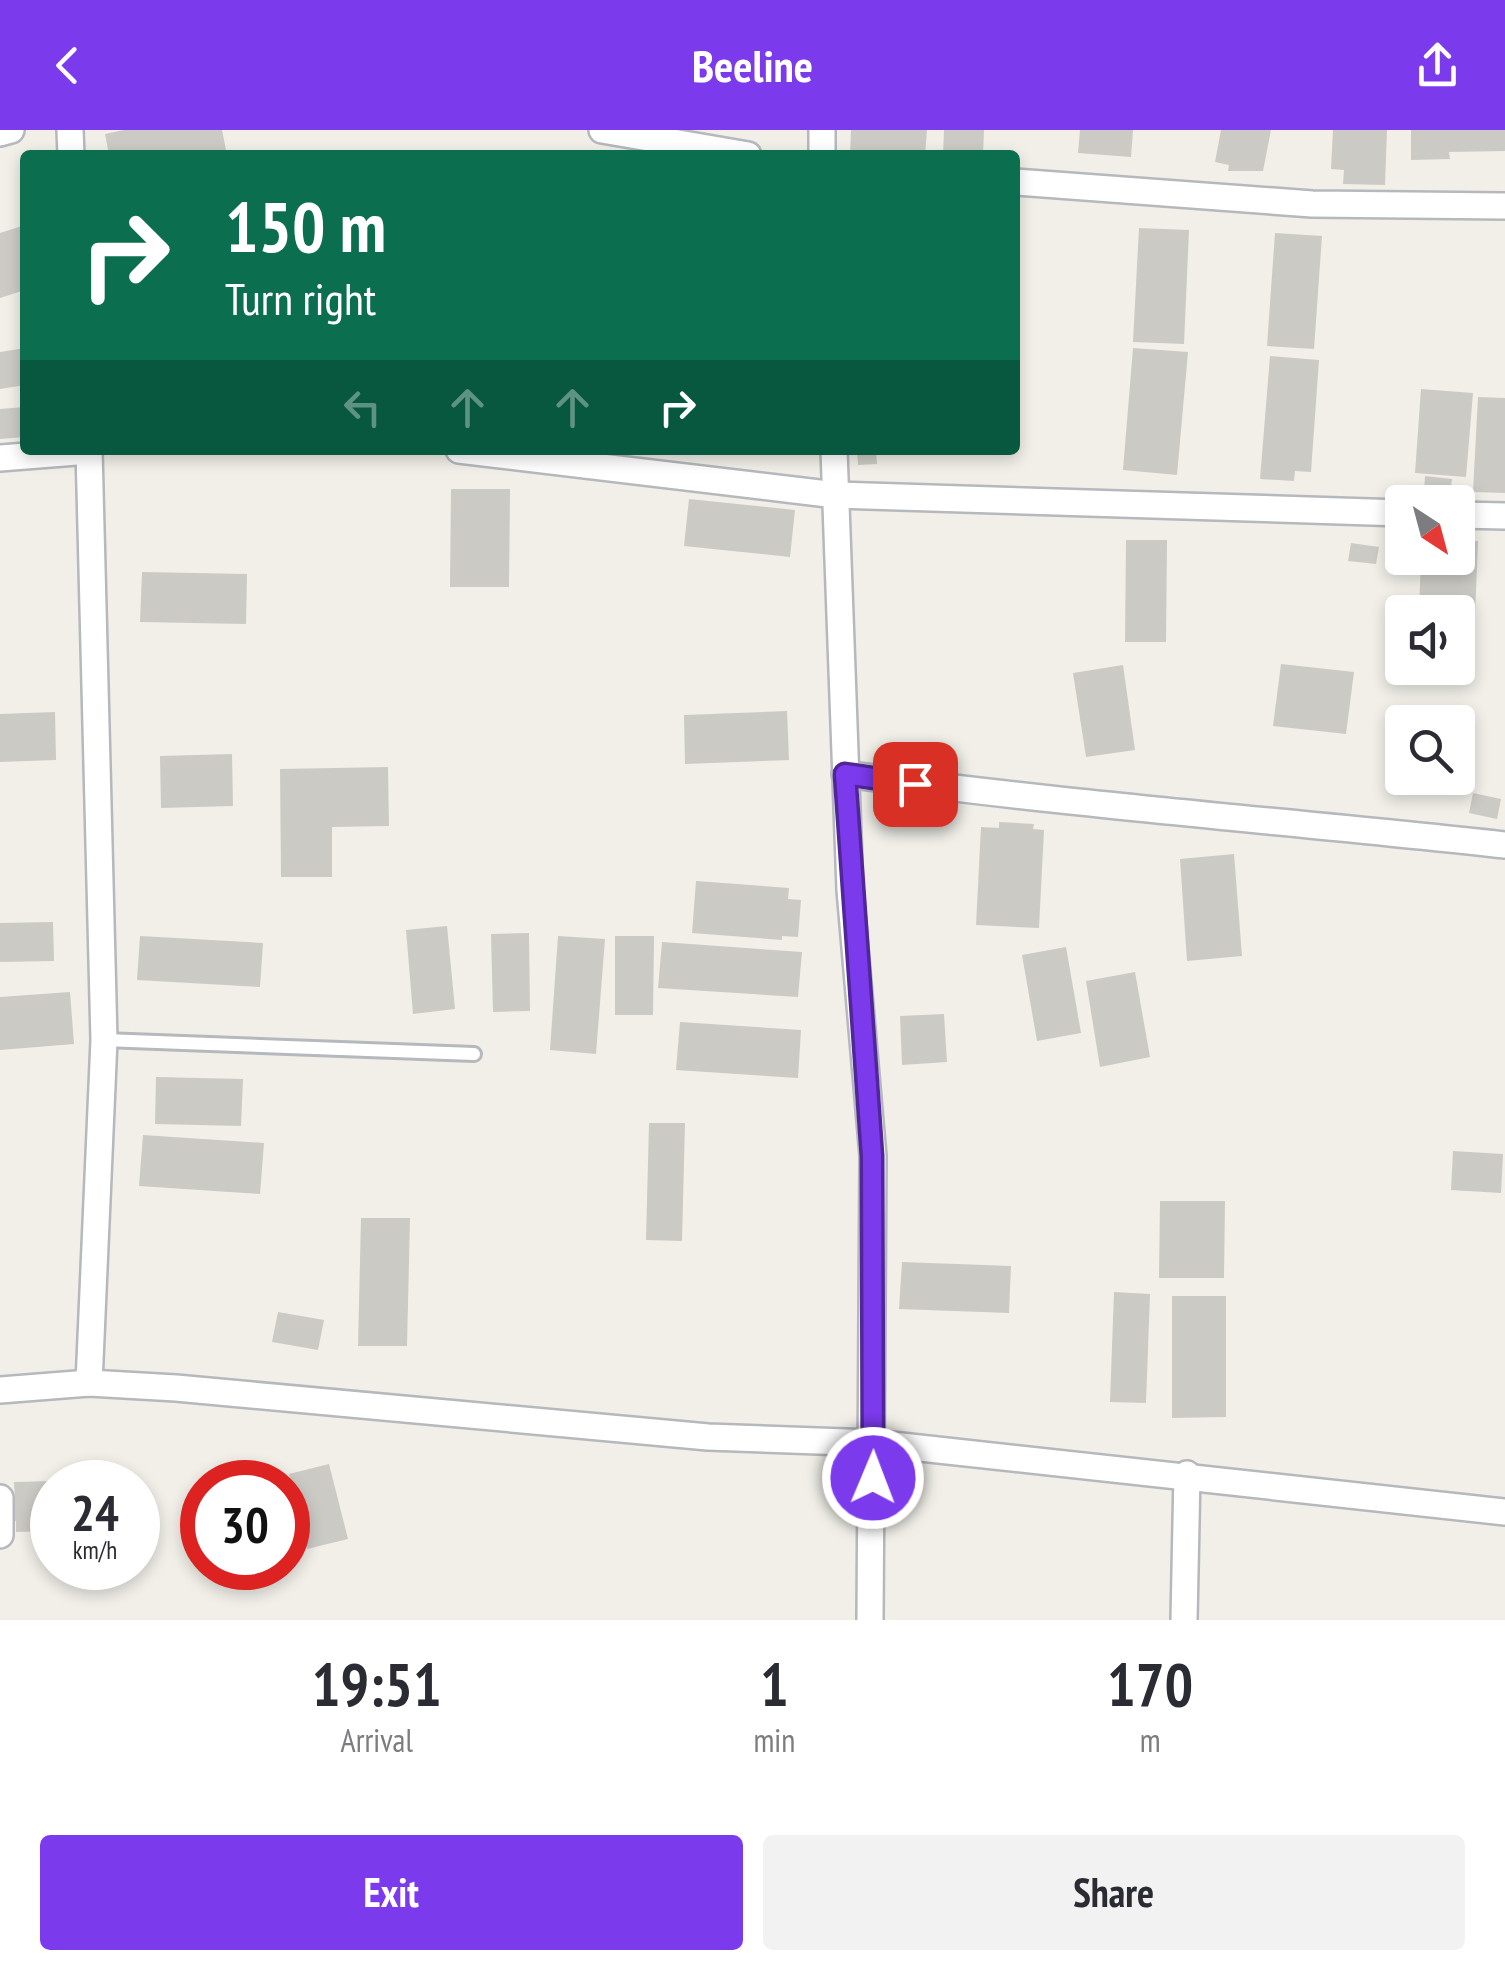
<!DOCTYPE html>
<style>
:root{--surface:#fff;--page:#f2f2f3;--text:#2b2b33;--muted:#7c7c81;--accent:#7c3aed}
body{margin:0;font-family:"PT Sans Narrow",sans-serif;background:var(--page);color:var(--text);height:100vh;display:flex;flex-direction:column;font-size:38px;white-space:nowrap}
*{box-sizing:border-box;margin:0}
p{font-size:32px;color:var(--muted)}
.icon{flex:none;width:55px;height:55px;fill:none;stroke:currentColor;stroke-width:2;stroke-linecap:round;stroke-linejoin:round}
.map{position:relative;height:1490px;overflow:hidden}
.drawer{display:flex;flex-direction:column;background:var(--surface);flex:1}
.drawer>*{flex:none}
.banner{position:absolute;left:20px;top:20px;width:1000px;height:305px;border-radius:10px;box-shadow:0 5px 15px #0003;background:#0b6e4f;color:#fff;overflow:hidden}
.needle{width:65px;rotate:144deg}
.tools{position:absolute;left:1385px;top:355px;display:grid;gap:20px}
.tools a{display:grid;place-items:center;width:90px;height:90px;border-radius:10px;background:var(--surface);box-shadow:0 5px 15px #0003;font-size:50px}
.speed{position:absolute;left:30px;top:1330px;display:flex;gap:20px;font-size:50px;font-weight:700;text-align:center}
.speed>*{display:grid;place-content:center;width:130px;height:130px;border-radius:50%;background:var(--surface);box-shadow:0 5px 15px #0003;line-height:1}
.speed small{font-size:25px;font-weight:400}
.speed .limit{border:15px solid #d22;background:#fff;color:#111}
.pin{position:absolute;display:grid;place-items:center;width:85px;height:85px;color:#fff;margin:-42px;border-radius:20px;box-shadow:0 5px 15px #0006}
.me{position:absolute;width:110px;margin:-55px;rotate:1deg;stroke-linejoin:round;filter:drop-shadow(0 0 8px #0008)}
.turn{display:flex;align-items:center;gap:35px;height:210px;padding:0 40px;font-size:45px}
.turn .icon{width:130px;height:130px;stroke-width:2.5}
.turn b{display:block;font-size:70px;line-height:85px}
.lanes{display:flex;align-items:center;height:95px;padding:0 40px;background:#0003;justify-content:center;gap:50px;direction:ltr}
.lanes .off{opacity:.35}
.eta{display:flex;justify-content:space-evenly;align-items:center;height:170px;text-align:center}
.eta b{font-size:60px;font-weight:700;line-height:70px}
.primary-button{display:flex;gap:20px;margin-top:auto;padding:20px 40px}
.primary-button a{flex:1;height:115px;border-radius:10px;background:var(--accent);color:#fff;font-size:40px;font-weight:700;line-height:115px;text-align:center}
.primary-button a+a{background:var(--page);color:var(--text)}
header{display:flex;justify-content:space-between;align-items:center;height:130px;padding:0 40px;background:var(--accent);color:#fff;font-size:45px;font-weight:700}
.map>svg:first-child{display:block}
.building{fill:#cccac5}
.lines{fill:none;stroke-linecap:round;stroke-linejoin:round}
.service-casing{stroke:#b5b8bc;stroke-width:18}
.minor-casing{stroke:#b5b8bc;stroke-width:30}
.service{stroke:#fff;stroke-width:12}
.minor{stroke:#fff;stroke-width:25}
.route-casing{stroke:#51269a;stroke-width:25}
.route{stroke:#7c3aed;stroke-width:18}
</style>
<header><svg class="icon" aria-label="back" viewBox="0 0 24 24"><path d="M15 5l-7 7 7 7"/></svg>Beeline<svg class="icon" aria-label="share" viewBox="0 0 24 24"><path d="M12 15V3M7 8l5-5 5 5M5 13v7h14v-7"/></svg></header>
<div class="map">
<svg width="1505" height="1490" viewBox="0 0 1505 1490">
<rect width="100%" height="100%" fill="#f1efe8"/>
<!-- building -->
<g class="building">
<polygon points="124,0 222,0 227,25 109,25 105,4"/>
<polygon points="851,0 927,0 925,25 850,25"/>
<polygon points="944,0 984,0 983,25 943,25"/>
<polygon points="1080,0 1133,0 1131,27 1078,23"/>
<polygon points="1221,0 1271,0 1263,41 1228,41 1229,35 1215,32"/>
<polygon points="1333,0 1387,0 1385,55 1343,54 1344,40 1331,39"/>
<polygon points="1411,0 1505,0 1505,21 1449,22 1450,29 1411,30"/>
<polygon points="25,95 25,160 0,168 0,103"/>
<polygon points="1139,98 1189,100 1184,214 1133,212"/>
<polygon points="1275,103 1322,106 1314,219 1267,216"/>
<polygon points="25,218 25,255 0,259 0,222"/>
<polygon points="1133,218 1188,222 1177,345 1123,340"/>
<polygon points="1270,226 1319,230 1311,342 1295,341 1294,351 1260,349"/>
<polygon points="1421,259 1473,263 1466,347 1415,343"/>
<polygon points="1478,267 1505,268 1505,363 1473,362"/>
<polygon points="25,277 25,307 0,309 0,279"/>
<polygon points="857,320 876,320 877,334 858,335"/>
<polygon points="1425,346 1452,349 1450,366 1424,363"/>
<polygon points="451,359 510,359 509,457 450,457"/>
<polygon points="689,369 795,380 790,427 684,416"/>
<polygon points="1126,410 1167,410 1166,512 1125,512"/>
<polygon points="1458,410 1478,411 1473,536 1458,535 1458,482 1419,482 1421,428 1458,428"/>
<polygon points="1351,413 1379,417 1376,434 1348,431"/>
<polygon points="142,442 247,444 246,494 140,492"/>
<polygon points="1281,534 1354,542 1346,604 1273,596"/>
<polygon points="1123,535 1135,620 1086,627 1073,543"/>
<polygon points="787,581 789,630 685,634 684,585"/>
<polygon points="55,582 56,630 0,632 0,584"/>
<polygon points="232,624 233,676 161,678 160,626"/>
<polygon points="388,637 389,696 332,697 332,747 281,747 280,639"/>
<polygon points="1473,663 1501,669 1497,689 1469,683"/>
<polygon points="999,692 1034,694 1033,699 1044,700 1039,798 976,795 981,697 999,698"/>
<polygon points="1234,724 1242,826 1187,831 1180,729"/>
<polygon points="696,751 789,758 788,769 801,770 798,807 782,806 782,810 692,803"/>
<polygon points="53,792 54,831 0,832 0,793"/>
<polygon points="447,796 455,879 413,884 406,800"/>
<polygon points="529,803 530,881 493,882 491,804"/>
<polygon points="140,806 263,813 260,857 137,850"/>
<polygon points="558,806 605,809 596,924 550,920"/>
<polygon points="615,806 654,806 653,885 615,885"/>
<polygon points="662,812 802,822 798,867 658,858"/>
<polygon points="1066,817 1081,903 1037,911 1022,825"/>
<polygon points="1135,842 1150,927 1100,937 1086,851"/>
<polygon points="70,862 74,914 0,920 0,867"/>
<polygon points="944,884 947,932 902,935 900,886"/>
<polygon points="680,892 801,900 798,948 676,940"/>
<polygon points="156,947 243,949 241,996 155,994"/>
<polygon points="649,993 685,993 682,1111 646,1110"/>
<polygon points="143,1005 264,1013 260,1064 139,1056"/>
<polygon points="1453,1021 1503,1024 1501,1063 1451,1060"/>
<polygon points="1160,1071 1225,1071 1224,1148 1159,1148"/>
<polygon points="361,1088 410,1088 407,1216 358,1216"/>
<polygon points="902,1132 1011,1136 1009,1183 899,1179"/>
<polygon points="1114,1162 1150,1164 1146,1273 1110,1272"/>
<polygon points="1172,1166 1226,1166 1226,1287 1172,1288"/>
<polygon points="278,1182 324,1190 318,1220 272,1212"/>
<polygon points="329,1334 348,1409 307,1419 289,1344"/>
<polygon points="137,1346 138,1352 73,1352 73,1349"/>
<polygon points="52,1351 52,1401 16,1402 16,1391 7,1392 7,1371 15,1371 14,1352"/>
</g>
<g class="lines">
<defs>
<polyline id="service" points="104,910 474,924"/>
<g id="minor">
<polyline points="70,0 71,25"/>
<polyline points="602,0 748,25"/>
<polyline points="0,3 11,0"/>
<polyline points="822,25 822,0"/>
<polyline points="1015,52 1312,74 1505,76"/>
<polyline points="459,320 836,365 1402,383"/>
<polyline points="834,320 850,760 873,1026 870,1490"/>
<polyline points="0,328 89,321"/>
<polyline points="1458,385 1505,386"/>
<path d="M845,644C1064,674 1285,691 1505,715"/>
<polyline points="89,1253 104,910 89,320"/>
<polyline points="0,1260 89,1253 176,1258 708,1307 874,1313 1505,1382"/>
<polyline points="0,1368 0,1405"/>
<polyline points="1184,1490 1187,1344"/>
</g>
</defs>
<!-- service casing -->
<use href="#service" class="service-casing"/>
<!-- minor casing -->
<use href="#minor" class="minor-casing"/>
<!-- service -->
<use href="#service" class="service"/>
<!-- minor -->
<use href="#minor" class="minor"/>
</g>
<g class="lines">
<defs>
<polyline id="route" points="873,1348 872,1026 845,644 915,654"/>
</defs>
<!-- route casing -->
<use href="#route" class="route-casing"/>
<!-- route -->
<use href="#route" class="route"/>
</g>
</svg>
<div class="tools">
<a><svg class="needle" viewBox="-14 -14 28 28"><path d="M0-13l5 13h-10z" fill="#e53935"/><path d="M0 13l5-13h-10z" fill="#7c7c81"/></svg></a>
<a><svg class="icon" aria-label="sound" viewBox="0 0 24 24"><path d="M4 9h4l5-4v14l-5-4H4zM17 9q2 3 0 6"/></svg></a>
<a><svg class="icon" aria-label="search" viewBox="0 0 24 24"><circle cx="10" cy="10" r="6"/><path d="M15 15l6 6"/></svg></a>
</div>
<div class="speed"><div>24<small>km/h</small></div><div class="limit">30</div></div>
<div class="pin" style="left:915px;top:654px;background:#d93025"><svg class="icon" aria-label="arrive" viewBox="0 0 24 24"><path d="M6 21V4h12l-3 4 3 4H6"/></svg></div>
<svg class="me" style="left:873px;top:1348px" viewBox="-20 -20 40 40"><circle r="17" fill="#7c3aed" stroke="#fff" stroke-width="3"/><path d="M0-11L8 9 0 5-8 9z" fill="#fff"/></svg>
<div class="banner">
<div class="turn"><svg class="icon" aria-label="right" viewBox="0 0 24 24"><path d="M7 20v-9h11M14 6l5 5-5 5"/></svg><div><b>150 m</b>Turn right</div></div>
<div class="lanes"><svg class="icon off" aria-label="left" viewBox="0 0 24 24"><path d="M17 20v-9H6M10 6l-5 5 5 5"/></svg><svg class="icon off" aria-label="ahead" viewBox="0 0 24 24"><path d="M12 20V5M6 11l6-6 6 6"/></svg><svg class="icon off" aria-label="ahead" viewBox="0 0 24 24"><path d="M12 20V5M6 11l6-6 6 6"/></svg><svg class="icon" aria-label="right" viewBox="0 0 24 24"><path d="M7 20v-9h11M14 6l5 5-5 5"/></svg></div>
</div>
</div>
<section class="drawer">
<div class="eta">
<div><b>19:51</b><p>Arrival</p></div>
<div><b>1</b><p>min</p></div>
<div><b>170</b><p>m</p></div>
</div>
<div class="primary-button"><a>Exit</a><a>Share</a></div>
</section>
